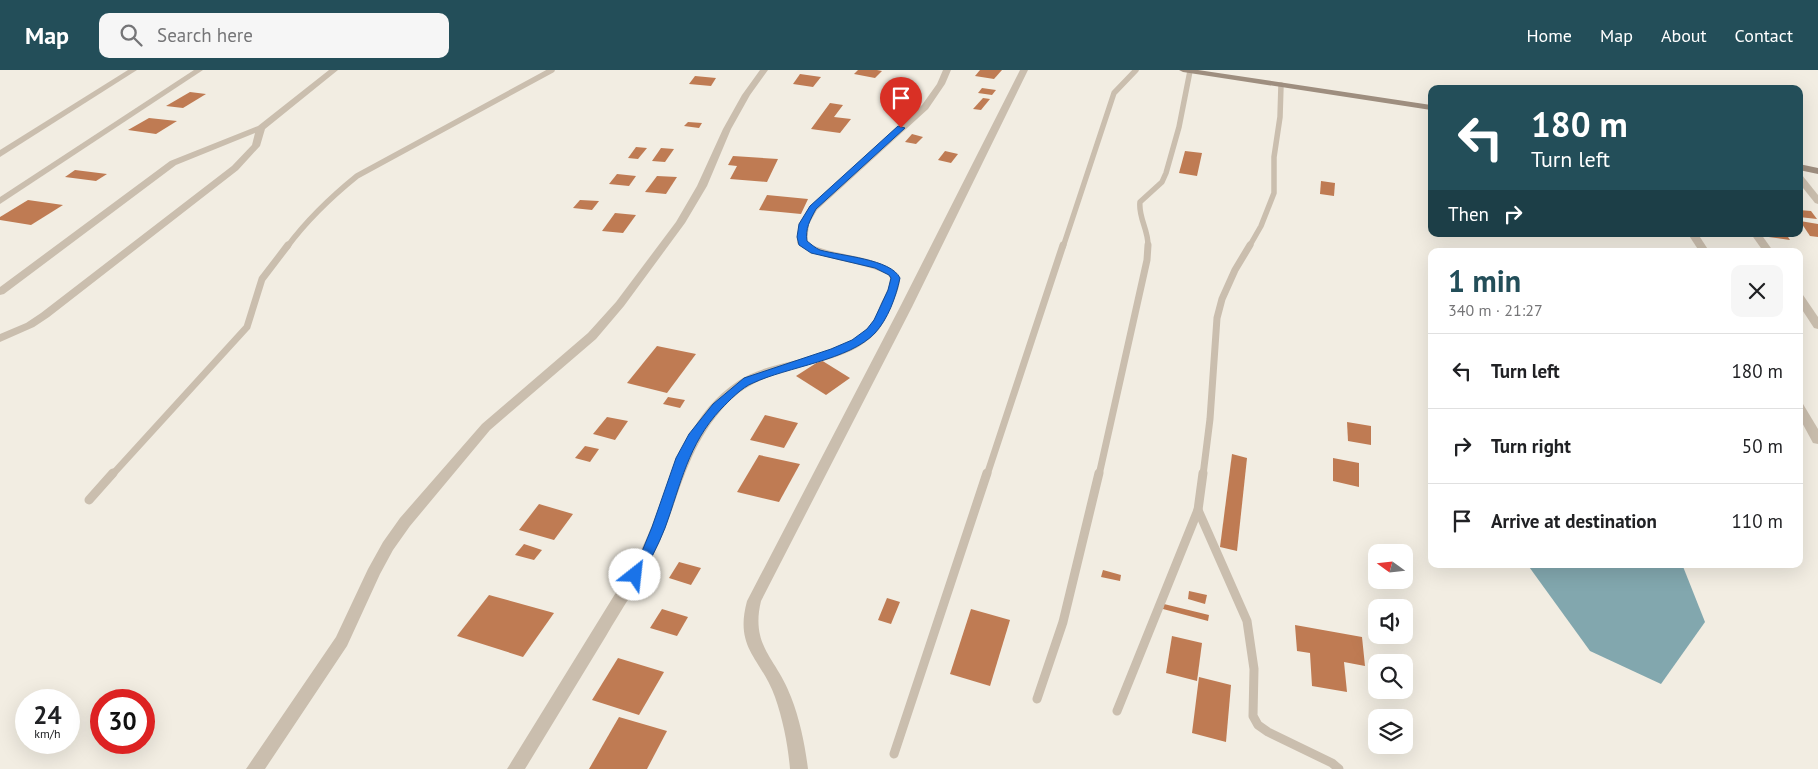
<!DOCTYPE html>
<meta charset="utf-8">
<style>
:root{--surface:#fff;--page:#f6f6f6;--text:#202124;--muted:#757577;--line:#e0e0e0;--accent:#234e59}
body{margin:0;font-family:"PT Sans",sans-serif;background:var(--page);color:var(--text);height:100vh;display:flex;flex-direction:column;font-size:19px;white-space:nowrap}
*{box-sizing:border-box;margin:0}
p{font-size:16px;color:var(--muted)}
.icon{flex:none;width:28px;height:28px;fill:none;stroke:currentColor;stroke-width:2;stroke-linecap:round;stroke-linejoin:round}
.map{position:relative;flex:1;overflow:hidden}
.sheet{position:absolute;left:1428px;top:178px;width:375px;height:320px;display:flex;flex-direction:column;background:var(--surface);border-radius:10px;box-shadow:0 5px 20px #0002}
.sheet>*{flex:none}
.top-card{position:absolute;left:1428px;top:15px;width:375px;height:152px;border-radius:10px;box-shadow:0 5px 20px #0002;background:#234e59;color:#fff;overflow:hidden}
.needle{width:32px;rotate:285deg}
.buttons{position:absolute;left:1368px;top:474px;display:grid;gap:10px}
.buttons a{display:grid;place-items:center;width:45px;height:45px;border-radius:10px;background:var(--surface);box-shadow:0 5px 20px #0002;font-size:25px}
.speed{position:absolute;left:15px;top:619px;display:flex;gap:10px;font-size:25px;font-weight:700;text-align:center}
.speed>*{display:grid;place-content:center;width:65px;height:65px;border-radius:50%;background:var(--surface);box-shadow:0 5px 20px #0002;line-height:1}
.speed small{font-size:12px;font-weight:400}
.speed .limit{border:8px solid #d22;background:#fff;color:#111}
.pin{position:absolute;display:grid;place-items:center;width:42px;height:42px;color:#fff;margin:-51px -21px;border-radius:50% 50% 50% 0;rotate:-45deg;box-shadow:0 0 5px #0007}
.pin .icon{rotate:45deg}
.me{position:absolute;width:55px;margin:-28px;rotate:29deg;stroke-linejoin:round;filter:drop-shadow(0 0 4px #0008)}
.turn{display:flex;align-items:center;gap:18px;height:105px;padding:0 20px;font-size:22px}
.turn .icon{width:65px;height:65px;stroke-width:2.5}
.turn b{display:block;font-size:35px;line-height:42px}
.then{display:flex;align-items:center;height:48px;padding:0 20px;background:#0003;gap:10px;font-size:19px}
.round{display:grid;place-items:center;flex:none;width:52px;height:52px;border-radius:10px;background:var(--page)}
.summary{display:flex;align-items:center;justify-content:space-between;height:85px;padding:0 20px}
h1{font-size:30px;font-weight:700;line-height:38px;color:var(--accent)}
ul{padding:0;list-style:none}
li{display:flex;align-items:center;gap:15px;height:75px;padding:0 20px;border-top:1px solid var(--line)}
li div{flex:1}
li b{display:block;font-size:19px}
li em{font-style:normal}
header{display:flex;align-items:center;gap:30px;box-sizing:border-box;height:70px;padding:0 25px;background:var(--accent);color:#fff}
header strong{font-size:24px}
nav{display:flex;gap:28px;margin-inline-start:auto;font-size:18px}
.search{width:350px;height:45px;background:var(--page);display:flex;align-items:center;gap:12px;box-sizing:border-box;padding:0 18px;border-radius:10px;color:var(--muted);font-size:19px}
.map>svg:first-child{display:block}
.water{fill:#82a7ae}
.building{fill:#bf7b53}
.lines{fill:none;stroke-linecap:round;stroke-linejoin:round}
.lane-far2{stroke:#cabeae;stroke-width:5.5}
.lane-far1{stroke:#cabeae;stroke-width:7}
.lane{stroke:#cabeae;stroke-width:9}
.street{fill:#cabeae;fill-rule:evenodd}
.secondary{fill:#9e8e7f;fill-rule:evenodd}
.route{fill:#1a73e8;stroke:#114b97}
</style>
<header>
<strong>Map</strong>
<div class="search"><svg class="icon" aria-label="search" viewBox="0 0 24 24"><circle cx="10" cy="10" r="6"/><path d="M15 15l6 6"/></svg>Search here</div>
<nav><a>Home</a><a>Map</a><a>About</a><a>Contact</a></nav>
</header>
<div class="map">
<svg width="1818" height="699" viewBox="0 0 1818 699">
<rect width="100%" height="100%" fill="#f2ede2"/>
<!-- water -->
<polygon class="water" points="1527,494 1682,494 1705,552 1661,614 1590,581"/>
<!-- building -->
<g class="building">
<polygon points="858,0 877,0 882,1 875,8 854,4"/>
<polygon points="980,0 1002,0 994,9 975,6"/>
<polygon points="800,4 821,7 813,17 793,14"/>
<polygon points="695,6 716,8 711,16 689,14"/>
<polygon points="982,18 996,20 992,25 978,23"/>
<polygon points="190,22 206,24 183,38 166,36"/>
<polygon points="983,28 990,29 981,40 973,39"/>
<polygon points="830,33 843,35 834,47 851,49 840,63 811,59"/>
<polygon points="149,48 177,51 156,64 128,60"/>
<polygon points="688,52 702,53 699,58 684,56"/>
<polygon points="912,64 923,67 916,74 905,72"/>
<polygon points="636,77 647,78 638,89 628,88"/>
<polygon points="661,78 674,79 665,92 652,91"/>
<polygon points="945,81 958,84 951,93 938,90"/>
<polygon points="1185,81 1202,83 1197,106 1179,103"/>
<polygon points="733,86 778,89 767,112 730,109 737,96 728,95"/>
<polygon points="75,100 107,104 96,111 65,107"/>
<polygon points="617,104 636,106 629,116 609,114"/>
<polygon points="657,106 677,107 666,124 645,122"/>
<polygon points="1321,111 1335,113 1334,126 1320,124"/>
<polygon points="767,125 808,129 801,144 759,140"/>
<polygon points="28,130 63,135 31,155 0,150 0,147"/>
<polygon points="580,130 599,131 592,140 573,138"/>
<polygon points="1799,140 1811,141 1817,149 1799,147"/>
<polygon points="615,143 636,145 623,163 602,161"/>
<polygon points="1800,151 1818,154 1818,167 1810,166"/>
<polygon points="1759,164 1786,164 1790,170 1761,166"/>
<polygon points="657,276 696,284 667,323 627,313"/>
<polygon points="821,290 850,308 826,325 796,306"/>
<polygon points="668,327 685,330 680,338 663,334"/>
<polygon points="765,345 798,353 784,378 750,370"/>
<polygon points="607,347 628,351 615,370 593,364"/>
<polygon points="1347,352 1371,356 1371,375 1348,371"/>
<polygon points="585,376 599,379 590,392 575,388"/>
<polygon points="1232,384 1247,388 1237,481 1220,477"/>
<polygon points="759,385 800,394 779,432 737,422"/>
<polygon points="1333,388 1359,393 1359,417 1333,411"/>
<polygon points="539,434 573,444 554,470 519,460"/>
<polygon points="524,474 542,480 534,490 515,485"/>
<polygon points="679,492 701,498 691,515 669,508"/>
<polygon points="1103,500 1121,505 1120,511 1101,507"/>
<polygon points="1189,521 1207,525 1205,534 1188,529"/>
<polygon points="489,525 554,543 523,587 457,566"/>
<polygon points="887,528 900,532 891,554 878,550"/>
<polygon points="1164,534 1209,545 1208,551 1163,539"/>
<polygon points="662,539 688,547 677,566 650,558"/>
<polygon points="971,539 1010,550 990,616 950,604"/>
<polygon points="1295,555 1362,567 1365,596 1344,592 1347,622 1312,616 1310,583 1297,581"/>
<polygon points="1172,566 1202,573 1197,611 1166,603"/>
<polygon points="618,588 664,602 639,645 592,630"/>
<polygon points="1199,607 1231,615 1226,672 1192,663"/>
<polygon points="619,647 667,661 647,699 589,699"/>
</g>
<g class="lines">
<!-- lane-far2 -->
<g class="lane-far2">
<path d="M287,177C307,150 331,127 357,106L552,0"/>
<polyline points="1063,177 1114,23 1136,0"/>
<path d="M1148,177C1149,160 1138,148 1140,132L1162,112L1166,103L1179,57L1190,1"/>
<polyline points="1249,177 1261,156 1274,123 1274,87 1280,47 1281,15"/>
</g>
<!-- lane-far1 -->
<g class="lane-far1">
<polyline points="112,405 247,257 262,209 288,175"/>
<polyline points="987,405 1063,175"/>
<polyline points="1099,405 1147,190 1148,175"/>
<polyline points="1203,405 1210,349 1217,248 1222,229 1235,200 1250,175"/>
</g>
<!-- lane -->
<g class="lane">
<polyline points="89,430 113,403"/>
<polyline points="1198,440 1247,551 1254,599 1253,646 1258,655 1268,662 1332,693 1339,699"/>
<polyline points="1037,629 1063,552 1099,403"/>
<polyline points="1117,641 1198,440 1203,403"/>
<polyline points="894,684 987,403"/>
</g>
<!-- street -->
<g class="street">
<polygon points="128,0 137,0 0,87 0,80"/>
<polygon points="194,0 203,0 0,134 0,127"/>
<polygon points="329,0 338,0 265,59 260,76 238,100 49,247 34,257 0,272 0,264 26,253 41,243 232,96 252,75 255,63 176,95 4,224 0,225 0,217 170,91 258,56"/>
<polygon points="760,0 768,0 750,25 731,59 707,116 685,153 624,236 596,269 490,360 410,456 393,480 380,504 347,576 265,699 246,699 336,567 368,499 383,472 400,448 482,354 588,263 616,232 676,152 697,116 723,59 742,25"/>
<path d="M943,0H951L945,14L928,39L817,140L809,154L807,172C833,188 883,183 900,208C900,218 895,227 891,236C887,246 883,255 876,263C838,303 768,288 725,336C683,382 679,435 652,488C638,515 621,540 606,566C579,610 552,655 525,699H507L636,490C669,429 676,352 738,311C776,286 839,292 869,256C875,250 878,241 881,233C885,225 890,217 890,208L888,205C863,191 813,190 797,173L799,154L810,136L922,35L937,14Z"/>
<path d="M1020,0H1028L912,237L761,531C750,577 777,588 791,627C800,650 805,675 808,699H790C788,675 783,650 775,627C761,588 734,579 747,531L900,237Z"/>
<polygon points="1799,104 1802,105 1818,125 1818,134 1815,133 1799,113"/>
<polygon points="1688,164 1698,164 1709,181 1699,181"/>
<polygon points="1751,164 1761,164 1773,181 1763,181"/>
<polygon points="1799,224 1803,225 1818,247 1818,259 1814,258 1799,235"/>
<polygon points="1799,333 1803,334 1818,359 1818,374 1813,373 1799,347"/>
</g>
<!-- secondary -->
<g class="secondary">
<polygon points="1179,0 1198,0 1431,35 1431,40 1183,2"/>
<polygon points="1799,94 1818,98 1818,104 1799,100"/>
</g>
</g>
<!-- route -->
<path class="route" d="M898,56L905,58L816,139C810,150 805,159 807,171C811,174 815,178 820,180C841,186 891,189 900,208C896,227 888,249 875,263C850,290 787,297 753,313C742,317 729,331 721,339C688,374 681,414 665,458C658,476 649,492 640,509L635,510L631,509L629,505L643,479L652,457L676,388L689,364L713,334L744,308L831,279L852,270L867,259L874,250L888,220L891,208L889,205L875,198L811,183L799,175L797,167L799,154L810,136Z"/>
</svg>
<div class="buttons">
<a><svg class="needle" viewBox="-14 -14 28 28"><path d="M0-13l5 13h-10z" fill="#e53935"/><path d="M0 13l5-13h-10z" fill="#757577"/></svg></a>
<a><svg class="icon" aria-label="sound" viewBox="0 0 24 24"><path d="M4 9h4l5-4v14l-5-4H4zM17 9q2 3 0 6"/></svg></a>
<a><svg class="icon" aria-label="search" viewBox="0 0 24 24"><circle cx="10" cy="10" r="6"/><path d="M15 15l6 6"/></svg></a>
<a><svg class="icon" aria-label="layers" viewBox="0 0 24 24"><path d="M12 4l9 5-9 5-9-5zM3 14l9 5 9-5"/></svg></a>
</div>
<div class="speed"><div>24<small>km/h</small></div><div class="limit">30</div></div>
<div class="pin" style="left:901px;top:58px;background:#d93025"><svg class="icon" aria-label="arrive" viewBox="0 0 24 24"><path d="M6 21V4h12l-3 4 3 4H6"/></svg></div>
<svg class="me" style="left:635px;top:505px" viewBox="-20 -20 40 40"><circle r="19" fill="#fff"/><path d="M0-13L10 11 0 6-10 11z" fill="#1a73e8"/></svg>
<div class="top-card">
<div class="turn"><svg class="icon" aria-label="left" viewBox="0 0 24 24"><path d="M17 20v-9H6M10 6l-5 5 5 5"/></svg><div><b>180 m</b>Turn left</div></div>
<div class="then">Then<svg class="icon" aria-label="right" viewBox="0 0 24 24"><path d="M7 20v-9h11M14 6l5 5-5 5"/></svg></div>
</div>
<section class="sheet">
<div class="summary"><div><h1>1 min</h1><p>340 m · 21:27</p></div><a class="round"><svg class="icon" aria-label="close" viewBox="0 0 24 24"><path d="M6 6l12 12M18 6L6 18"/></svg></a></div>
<ul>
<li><svg class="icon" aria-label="left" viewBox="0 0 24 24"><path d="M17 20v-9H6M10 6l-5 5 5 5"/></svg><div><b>Turn left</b></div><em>180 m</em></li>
<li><svg class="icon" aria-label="right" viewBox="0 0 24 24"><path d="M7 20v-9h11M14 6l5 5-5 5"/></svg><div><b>Turn right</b></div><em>50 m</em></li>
<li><svg class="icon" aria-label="arrive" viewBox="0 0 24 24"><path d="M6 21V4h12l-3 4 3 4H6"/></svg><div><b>Arrive at destination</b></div><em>110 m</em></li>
</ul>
</section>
</div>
